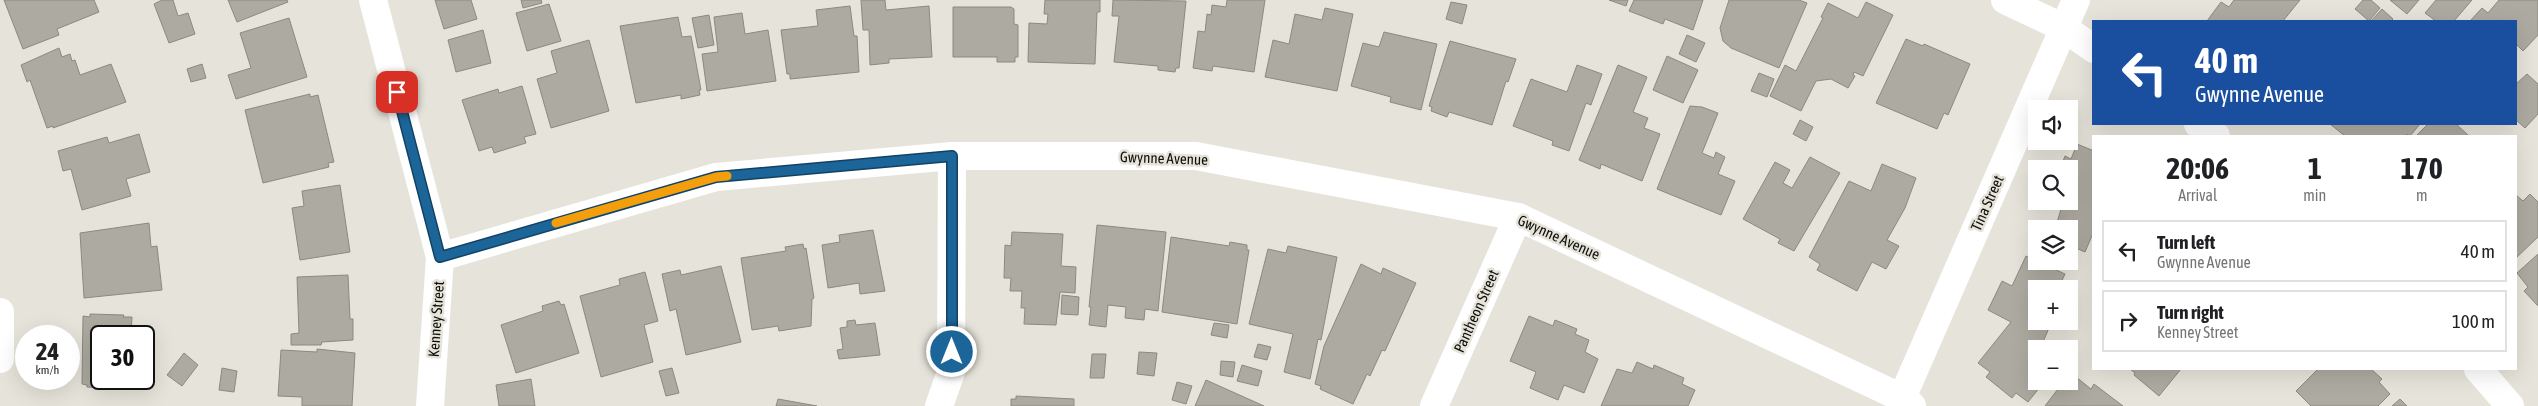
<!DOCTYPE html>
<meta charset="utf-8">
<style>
:root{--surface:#fff;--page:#f6f6f6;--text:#202124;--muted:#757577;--line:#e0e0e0}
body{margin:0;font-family:"Asap Condensed",sans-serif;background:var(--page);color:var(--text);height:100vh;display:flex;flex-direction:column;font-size:19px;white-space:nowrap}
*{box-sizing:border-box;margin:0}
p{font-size:16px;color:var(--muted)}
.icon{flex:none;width:28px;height:28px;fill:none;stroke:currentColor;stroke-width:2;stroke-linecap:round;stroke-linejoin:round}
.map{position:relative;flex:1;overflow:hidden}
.sheet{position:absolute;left:2092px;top:135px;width:425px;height:235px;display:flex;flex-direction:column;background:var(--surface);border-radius:0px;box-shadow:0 5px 20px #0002}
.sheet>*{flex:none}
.hud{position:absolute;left:2092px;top:20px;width:425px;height:105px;border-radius:0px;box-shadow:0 5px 20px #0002;background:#1a4fa0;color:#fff;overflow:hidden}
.fabs{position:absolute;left:2028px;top:100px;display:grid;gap:10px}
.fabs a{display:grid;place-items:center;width:50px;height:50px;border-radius:0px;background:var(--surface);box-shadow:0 5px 20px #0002;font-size:25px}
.speed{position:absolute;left:15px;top:325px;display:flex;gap:10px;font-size:25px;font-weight:700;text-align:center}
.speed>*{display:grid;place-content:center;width:65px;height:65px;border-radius:50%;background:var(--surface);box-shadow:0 5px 20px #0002;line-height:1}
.speed small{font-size:12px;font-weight:400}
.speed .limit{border:2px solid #111;border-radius:8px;background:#fff;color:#111}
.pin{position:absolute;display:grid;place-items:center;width:42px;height:42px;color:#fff;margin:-21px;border-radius:10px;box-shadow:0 2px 8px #0006}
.me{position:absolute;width:55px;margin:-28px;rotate:0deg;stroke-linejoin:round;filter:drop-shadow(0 0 4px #0008)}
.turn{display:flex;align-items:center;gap:18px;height:105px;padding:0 20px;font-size:22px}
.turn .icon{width:65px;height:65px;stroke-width:2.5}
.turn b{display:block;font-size:35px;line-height:42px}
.eta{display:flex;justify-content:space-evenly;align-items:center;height:85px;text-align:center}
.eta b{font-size:30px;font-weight:700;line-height:35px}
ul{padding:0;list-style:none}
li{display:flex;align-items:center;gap:15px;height:62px;margin:0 10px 8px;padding:0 10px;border:2px solid var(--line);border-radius:0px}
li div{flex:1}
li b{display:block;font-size:19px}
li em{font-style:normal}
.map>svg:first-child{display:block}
.building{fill:#adaaa1;stroke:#8c8a80}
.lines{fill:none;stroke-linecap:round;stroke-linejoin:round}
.street{stroke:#fff;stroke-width:28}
.secondary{stroke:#fff;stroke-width:28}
.route-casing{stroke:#124263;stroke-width:12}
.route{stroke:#1c6599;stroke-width:9}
.slow{stroke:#f59e0b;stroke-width:9}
.labels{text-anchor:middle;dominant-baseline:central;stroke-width:5;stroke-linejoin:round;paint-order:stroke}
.street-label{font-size:15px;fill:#0f0e0b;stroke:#e6e4da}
</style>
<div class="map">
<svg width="2538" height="406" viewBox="0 0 2538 406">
<rect width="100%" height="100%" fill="#e6e4da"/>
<!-- building -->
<g class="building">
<polygon points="4,0 94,0 99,12 57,29 59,35 23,49"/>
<polygon points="162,0 173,0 178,16 188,13 195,34 169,43 154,4"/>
<polygon points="228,0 287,0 288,2 237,22"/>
<polygon points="435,0 471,0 477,19 444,29"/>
<polygon points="521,0 541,0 542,3 523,8"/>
<polygon points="861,0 885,0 886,10 929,6 932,57 889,59 889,63 870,65 869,30 863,30"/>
<polygon points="1045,0 1100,0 1100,12 1097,12 1095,64 1028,62 1029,23 1047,24 1048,14 1044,14"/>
<polygon points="1113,0 1186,1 1179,68 1176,68 1175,72 1158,70 1158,66 1114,62 1119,16 1112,16"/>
<polygon points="1227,0 1265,0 1254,72 1213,66 1212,71 1193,68 1198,31 1205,32 1207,14 1211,15 1212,5 1226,7"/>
<polygon points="1609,0 1628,0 1626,6"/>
<polygon points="1634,0 1703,0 1693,30 1665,19 1663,24 1629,11"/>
<polygon points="1729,0 1799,0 1807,3 1779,68 1731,48 1723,41 1720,28"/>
<polygon points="2234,0 2300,0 2283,21 2207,21 2221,2 2229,7"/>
<polygon points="2363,0 2371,0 2380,8 2369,21 2355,9"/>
<polygon points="2390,0 2419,0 2407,14"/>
<polygon points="2436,0 2472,0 2454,21 2436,21 2425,13"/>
<polygon points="2499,0 2538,0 2538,35 2523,51 2516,44 2516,21 2470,21 2482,8 2488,13"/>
<polygon points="1451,2 1467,5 1462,24 1446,19"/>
<polygon points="1866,2 1893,15 1863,76 1854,72 1853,75 1855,76 1848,88 1831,79 1816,81 1801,111 1770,96 1785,65 1796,71 1823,18 1821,17 1828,3 1858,18"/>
<polygon points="549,4 561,41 527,51 516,13"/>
<polygon points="850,6 854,36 857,36 859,72 790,79 790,74 787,74 781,30 818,26 816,10"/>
<polygon points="953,7 1011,7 1014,9 1014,24 1018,25 1018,57 1015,57 1015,62 997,62 997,57 953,57"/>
<polygon points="1325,8 1353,14 1337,91 1265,77 1273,40 1289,44 1295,14 1322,20"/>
<polygon points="2382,9 2393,19 2391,21 2371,21"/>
<polygon points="742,13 745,34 768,30 776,81 707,91 702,54 718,52 714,17"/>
<polygon points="709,15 714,45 698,48 692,18"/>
<polygon points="678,17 682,37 691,36 701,90 699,90 700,95 681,99 681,95 636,103 620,26"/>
<polygon points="289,18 307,77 236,99 228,75 251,68 240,33"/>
<polygon points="483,30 491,63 456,72 448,40"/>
<polygon points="1384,32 1437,44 1421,110 1390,102 1391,97 1351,86 1363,43 1379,47"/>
<polygon points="1687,35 1705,43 1696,62 1679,54"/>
<polygon points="1906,39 1923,46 1924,44 1970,64 1948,115 1944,113 1937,129 1876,103"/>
<polygon points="589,40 609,111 551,128 537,79 557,73 551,51"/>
<polygon points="1450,41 1516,59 1508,82 1506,81 1492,125 1449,112 1447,117 1431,111 1432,107 1429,106"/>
<polygon points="59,48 62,57 70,54 72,61 75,60 80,75 111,64 126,102 53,128 53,126 47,128 30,80 27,82 21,65"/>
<polygon points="1667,56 1698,70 1683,103 1653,90"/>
<polygon points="202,64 206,78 191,82 187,69"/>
<polygon points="1577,65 1602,74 1591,105 1586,103 1569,151 1552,145 1553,141 1513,126 1531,79 1567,92"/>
<polygon points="1618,65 1647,77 1633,112 1648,118 1644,128 1660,134 1642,181 1601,164 1600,169 1579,160"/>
<polygon points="1759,73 1774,79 1767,97 1751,91"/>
<polygon points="2527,74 2538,84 2538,114 2525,128 2516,120 2516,84"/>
<polygon points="522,86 536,134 524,137 526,143 494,153 492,147 479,151 462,100 498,89 499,93"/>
<polygon points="310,94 310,97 318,95 334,162 328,163 329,167 263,183 245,110"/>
<polygon points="1690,106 1702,107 1718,113 1702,153 1714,158 1716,152 1725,157 1718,174 1735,181 1721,215 1657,189"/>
<polygon points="1800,120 1813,127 1806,141 1793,134"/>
<polygon points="2330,124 2420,124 2410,136 2407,134 2406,136 2345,136"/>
<polygon points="2428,124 2456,124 2469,136 2416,136"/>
<polygon points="139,134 150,172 126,179 131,196 82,210 71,169 63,171 58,151 107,137 109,143"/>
<polygon points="2077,144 2094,151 2094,231 2085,252 2069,245 2069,229 2055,229 2062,206 2052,202 2069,201 2069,169 2060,169 2065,156 2071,159"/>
<polygon points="1810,157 1840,173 1794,251 1778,243 1780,239 1743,219 1775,162 1790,170 1783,183 1792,188"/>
<polygon points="1882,164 1916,178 1905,208 1887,240 1899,246 1886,269 1872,262 1857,291 1817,270 1820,264 1809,257 1849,181 1871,191"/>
<polygon points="340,185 350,252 300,260 292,208 304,206 302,191"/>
<polygon points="2530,194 2538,202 2538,237 2516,258 2516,195 2523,201"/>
<polygon points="149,223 151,247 157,246 162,290 84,298 80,233"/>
<polygon points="1097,225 1166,232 1158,311 1145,309 1144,320 1125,318 1126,307 1108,305 1106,327 1089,325 1091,307 1089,307"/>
<polygon points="873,230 885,291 860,294 859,283 828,288 822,245 840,242 839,235"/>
<polygon points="1012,232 1063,234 1061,266 1076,267 1075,293 1060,292 1056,325 1024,324 1025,308 1021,308 1022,291 1010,291 1011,278 1004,278 1005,245 1011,246"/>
<polygon points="1171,237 1229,246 1230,242 1247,245 1247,250 1249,250 1237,324 1162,312"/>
<polygon points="803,244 804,249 806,248 814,298 812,299 811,326 779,331 778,326 752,330 741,258 786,251 785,247"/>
<polygon points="1288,246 1337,257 1321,340 1318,339 1310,379 1284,372 1293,334 1249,324 1268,249 1286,253"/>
<polygon points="2538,254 2538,306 2524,291 2528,287 2517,273"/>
<polygon points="2026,256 2065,274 2058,289 2036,289 2036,321 2052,321 2040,349 2036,349 2036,381 2045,381 2028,402 2016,393 2012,398 1986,377 1990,372 1978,363 2011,322 1988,310 2002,281 2012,286"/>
<polygon points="1361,264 1381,274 1383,268 1416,283 1385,351 1382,350 1370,376 1367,374 1353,404 1320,389 1321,386 1315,384 1324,346"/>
<polygon points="721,266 741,342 686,355 676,309 670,311 662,274 680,270 681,275"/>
<polygon points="645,272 658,321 644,325 653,362 601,377 580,296 620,285 619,279"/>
<polygon points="348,275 350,319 353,319 353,340 322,342 321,345 291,345 291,334 299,333 297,277"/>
<polygon points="1062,295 1079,297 1078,315 1061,314"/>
<polygon points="559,301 561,305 564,304 579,353 516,373 501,325 543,311 542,306"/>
<polygon points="90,314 124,315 123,317 132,317 131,333 134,333 134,336 101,336 101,379 143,379 142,387 132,387 132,389 87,387 87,385 82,384 83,316 90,317"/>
<polygon points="1529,316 1553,326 1555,320 1577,329 1575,334 1589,340 1585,352 1598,359 1584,393 1564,385 1558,400 1530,388 1536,372 1510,361"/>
<polygon points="855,320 856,325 875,323 880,355 839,359 837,350 843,349 840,328 847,327 847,321"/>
<polygon points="1214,323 1229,325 1227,338 1211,335"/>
<polygon points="1258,344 1271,347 1267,360 1254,357"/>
<polygon points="317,349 355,353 352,406 302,406 302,397 278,396 281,350 317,352"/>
<polygon points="1139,352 1157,353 1154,376 1137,374"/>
<polygon points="184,353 198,365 182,386 167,375"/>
<polygon points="1092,354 1106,354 1104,378 1090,378"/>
<polygon points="1221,361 1235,362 1233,377 1220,375"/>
<polygon points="1637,362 1653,369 1654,365 1684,378 1682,384 1695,390 1688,406 1601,406 1617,369 1632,373"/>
<polygon points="1242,365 1262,371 1258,386 1237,381"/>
<polygon points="222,368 237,371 234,392 219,390"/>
<polygon points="672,368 679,393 666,396 659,371"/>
<polygon points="2130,369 2181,369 2159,396 2134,375 2135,373"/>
<polygon points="2318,369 2371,369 2382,379 2379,382 2390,394 2378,406 2311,406 2296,391"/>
<polygon points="2071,373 2091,389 2094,384 2123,406 2045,406 2064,381 2069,381"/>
<polygon points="531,379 535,406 499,406 496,385"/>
<polygon points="1206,380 1264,406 1195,406"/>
<polygon points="1177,382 1192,386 1186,404 1172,400"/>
<polygon points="1016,396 1074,399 1074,406 1011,406 1011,399 1016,399"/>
<polygon points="778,399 817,406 776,406"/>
<polygon points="2400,399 2407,406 2392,406"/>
</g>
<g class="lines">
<!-- street -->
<g class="street">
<polyline points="373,0 440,257 430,406"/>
<polyline points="2005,0 2064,28 2094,49"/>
<polyline points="2198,124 2216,136"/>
<polyline points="440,257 716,177 952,156 1196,156 1518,217 1902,398 1912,406"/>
<polyline points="0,312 0,359"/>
<polyline points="2478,369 2510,406"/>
<polyline points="939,406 951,372 952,156"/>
<polyline points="1434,406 1518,217"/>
</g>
<!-- secondary -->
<polyline class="secondary" points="1902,398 2076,0"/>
</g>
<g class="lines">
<defs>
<polyline id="route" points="397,92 440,257 716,177 952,156 952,352"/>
</defs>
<!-- route casing -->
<use href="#route" class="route-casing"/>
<!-- route -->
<use href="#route" class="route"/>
<!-- slow -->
<polyline class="slow" points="556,223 716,177 727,176"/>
</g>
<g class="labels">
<!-- street labels -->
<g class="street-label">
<text transform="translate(1164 158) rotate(2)">Gwynne Avenue</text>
<text transform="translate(1987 203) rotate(-66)">Tina Street</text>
<text transform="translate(1559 237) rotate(24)">Gwynne Avenue</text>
<text transform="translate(1476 311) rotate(-66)">Pantheon Street</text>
<text transform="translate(436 319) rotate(-86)">Kenney Street</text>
</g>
</g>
</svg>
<div class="fabs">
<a><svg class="icon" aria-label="sound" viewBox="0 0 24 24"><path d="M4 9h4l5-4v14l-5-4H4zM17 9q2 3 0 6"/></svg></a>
<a><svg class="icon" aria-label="search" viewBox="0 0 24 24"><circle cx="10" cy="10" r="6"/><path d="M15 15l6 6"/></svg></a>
<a><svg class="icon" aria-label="layers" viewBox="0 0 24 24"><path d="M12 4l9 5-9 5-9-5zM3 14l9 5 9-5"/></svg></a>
<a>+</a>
<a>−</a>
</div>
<div class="speed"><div>24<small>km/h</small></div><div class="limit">30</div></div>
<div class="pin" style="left:397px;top:92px;background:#d93025"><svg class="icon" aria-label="arrive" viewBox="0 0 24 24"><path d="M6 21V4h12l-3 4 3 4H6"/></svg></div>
<svg class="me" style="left:952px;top:352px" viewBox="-20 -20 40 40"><circle r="17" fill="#1c6599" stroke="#fff" stroke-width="3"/><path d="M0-11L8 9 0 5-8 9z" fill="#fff"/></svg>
<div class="hud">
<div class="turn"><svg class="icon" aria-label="left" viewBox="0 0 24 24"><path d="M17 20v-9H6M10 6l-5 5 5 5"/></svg><div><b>40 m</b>Gwynne Avenue</div></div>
</div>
<section class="sheet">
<div class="eta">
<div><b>20:06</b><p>Arrival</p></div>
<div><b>1</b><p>min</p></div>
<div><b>170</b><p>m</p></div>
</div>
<ul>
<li><svg class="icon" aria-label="left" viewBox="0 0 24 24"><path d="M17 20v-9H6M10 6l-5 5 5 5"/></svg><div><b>Turn left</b><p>Gwynne Avenue</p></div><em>40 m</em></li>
<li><svg class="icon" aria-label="right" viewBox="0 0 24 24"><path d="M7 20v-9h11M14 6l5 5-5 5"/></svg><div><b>Turn right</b><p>Kenney Street</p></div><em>100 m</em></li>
</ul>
</section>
</div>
